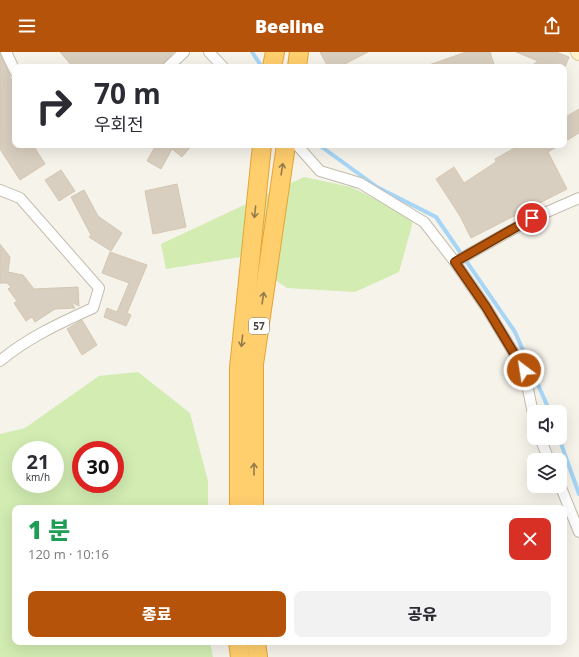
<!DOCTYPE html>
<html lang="ko">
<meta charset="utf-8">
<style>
:root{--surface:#fff;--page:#f2f2f3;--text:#2b2b33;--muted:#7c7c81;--accent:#b45309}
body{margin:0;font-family:"Open Sans","Noto Sans KR",sans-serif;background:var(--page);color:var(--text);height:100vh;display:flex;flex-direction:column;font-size:15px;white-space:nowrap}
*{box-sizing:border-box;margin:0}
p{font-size:13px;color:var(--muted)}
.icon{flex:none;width:22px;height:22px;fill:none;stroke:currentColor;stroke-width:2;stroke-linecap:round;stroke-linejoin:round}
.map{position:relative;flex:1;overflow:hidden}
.panel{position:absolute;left:12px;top:453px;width:555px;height:140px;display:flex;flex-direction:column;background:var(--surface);border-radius:8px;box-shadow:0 4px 16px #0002}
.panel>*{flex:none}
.guide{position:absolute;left:12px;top:12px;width:555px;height:84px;border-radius:8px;box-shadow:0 4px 16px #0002;background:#fff;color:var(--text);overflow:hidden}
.fabs{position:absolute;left:527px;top:353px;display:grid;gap:8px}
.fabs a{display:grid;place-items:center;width:40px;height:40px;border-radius:8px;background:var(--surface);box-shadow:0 4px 16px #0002;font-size:20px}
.speed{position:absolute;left:12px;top:389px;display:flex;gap:8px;font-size:20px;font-weight:700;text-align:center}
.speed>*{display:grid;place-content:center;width:52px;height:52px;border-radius:50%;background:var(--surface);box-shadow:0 4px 16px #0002;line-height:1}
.speed small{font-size:10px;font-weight:400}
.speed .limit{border:6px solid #d22;background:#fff;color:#111}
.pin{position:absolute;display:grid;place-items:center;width:34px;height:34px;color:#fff;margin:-17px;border:2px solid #fff;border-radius:50%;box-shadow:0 1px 4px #0007}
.me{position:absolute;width:44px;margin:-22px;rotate:329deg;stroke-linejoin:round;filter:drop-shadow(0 0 3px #0008)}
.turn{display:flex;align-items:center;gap:14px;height:84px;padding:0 16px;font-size:18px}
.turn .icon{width:52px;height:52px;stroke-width:2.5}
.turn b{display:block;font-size:28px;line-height:34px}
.round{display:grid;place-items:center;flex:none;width:42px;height:42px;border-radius:8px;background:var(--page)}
.head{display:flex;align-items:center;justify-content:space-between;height:68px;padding:0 16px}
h1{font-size:24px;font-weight:800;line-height:30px;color:#1e9e55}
.cta{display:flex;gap:8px;margin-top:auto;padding:8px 16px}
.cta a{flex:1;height:46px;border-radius:8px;background:var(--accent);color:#fff;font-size:16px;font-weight:800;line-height:46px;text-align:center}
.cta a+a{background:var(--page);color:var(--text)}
header{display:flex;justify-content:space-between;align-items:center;height:52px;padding:0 16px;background:var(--accent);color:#fff;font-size:18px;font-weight:800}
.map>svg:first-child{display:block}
.green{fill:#d2ecb2;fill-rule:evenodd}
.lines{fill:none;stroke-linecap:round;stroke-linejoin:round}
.stream{stroke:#a6d5f5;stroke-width:4}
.building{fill:#d9cfc0;stroke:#d4c7b2}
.street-casing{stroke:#c3bbad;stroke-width:12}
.secondary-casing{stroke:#d8c899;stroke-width:16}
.highway-casing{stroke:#e6a435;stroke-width:20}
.street{stroke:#fff;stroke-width:10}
.secondary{stroke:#fff3cc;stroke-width:14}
.highway{stroke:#ffce6d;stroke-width:18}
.oneway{stroke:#937b4d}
.route-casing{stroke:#753606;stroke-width:10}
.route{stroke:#b45309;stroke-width:7}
.labels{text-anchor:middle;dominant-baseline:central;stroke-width:3;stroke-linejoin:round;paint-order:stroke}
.shield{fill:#fff;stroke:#817c74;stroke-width:1}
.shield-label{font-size:10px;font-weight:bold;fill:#4b4438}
</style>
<header><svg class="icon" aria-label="menu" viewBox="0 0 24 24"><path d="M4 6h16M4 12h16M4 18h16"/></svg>Beeline<svg class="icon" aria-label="share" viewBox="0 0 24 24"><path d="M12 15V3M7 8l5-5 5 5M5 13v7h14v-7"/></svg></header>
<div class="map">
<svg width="579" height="605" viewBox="0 0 579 605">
<rect width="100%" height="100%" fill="#f6f3eb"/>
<!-- green -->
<g class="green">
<polygon points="304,125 351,135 414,166 399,220 355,240 287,236 241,205 166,217 161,192"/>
<path d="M138,320L190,361L208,429V456H15V590H210L213,605H0V382L25,376L99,324ZM21,398H55V432H21ZM81,398H115V432H81Z"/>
</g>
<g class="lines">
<!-- stream -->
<g class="stream">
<polyline points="252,0 262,15"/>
<polyline points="319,93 377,135 436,165 515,280 550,360"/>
<polyline points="559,386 579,442"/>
</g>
</g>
<!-- building -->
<g class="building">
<polygon points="60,0 174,0 159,15 73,15"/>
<polygon points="320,0 368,0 339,15 328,15"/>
<polygon points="466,0 490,0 495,15 429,15 429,13"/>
<polygon points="516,0 556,0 569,5 565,15 530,15 538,9"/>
<polygon points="0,2 15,35 15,93 33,93 45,112 20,128 0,97"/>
<polygon points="579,57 579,81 564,90 564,66"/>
<polygon points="156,93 192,93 182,105 172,97 161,117 147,109"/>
<polygon points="520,93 560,93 548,100 567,137 471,186 460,164 436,127 454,115 464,131 496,110 495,107"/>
<polygon points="61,118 75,139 59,149 45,128"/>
<polygon points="177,132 186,175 153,182 145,139"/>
<polygon points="84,138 98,164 122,181 111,199 89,185 91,183 71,145"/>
<polygon points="0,192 10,205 8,220 23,223 34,237 78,235 79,254 71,250 75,256 55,257 35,270 32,265 26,269 14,251 17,249 8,237 11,235 7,231 0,231"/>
<polygon points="110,200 147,213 127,261 131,263 126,274 104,265 107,256 117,260 129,231 102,221"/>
<polygon points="82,268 97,293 82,303 67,277"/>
</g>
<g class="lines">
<defs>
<g id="street">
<polyline points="6,0 15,19"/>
<polyline points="209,0 223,15"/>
<polyline points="168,15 184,0"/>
<polyline points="297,93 320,119 360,131 424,170 455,210 486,255 524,318 534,366"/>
<path d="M0,138L20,146L99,236L93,256C60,271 27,286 0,309"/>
<polyline points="455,210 533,166 579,146"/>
<polyline points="540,386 549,408"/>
<polyline points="560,433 579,480"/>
</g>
<polyline id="secondary" points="578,0 579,1"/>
<g id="highway">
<polyline points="272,15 275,0"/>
<polyline points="297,15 299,0"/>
<polyline points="239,456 239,316 262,93"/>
<polyline points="254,456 254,312 286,93"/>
<polyline points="238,590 240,605"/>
<polyline points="256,590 258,605"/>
</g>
</defs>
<!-- street casing -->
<use href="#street" class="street-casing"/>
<!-- secondary casing -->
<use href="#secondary" class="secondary-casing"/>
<!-- highway casing -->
<use href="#highway" class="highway-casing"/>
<!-- street -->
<use href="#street" class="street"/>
<!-- secondary -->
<use href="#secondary" class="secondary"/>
<!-- highway -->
<use href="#highway" class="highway"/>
</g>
<!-- one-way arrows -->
<defs><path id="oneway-shaft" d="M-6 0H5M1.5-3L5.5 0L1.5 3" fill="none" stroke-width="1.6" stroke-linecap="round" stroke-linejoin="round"/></defs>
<g class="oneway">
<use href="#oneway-shaft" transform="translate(282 117) rotate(-81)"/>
<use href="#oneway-shaft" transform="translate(255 160) rotate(96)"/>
<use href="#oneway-shaft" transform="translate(263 246) rotate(-81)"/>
<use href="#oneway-shaft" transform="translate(242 289) rotate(96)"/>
<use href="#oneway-shaft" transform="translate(254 417) rotate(-90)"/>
</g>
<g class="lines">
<defs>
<polyline id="route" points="524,318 486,255 455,210 532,166"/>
</defs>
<!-- route casing -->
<use href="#route" class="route-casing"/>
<!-- route -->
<use href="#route" class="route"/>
</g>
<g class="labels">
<!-- shield labels -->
<rect class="shield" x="249" y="266" width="20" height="16" rx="3"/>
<g class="shield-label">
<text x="259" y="274">57</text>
</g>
</g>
</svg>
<div class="fabs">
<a><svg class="icon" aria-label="sound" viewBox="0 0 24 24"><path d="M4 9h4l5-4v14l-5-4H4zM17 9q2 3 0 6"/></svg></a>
<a><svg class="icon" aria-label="layers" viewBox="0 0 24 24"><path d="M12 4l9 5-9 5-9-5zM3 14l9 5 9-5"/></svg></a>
</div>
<div class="speed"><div>21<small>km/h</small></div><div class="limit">30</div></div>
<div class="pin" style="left:532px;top:166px;background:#d93025"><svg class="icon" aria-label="arrive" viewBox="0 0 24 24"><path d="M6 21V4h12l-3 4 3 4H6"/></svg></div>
<svg class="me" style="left:524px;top:318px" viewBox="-20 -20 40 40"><circle r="17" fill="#b45309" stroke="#fff" stroke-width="3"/><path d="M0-11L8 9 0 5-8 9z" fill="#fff"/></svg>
<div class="guide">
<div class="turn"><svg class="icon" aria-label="right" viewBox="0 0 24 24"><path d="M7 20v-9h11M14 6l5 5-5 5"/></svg><div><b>70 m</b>우회전</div></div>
</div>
<section class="panel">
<div class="head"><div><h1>1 분</h1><p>120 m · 10:16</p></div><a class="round" style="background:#d93025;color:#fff"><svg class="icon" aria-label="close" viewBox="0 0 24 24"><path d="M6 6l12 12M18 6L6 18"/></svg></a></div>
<div class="cta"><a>종료</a><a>공유</a></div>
</section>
</div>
